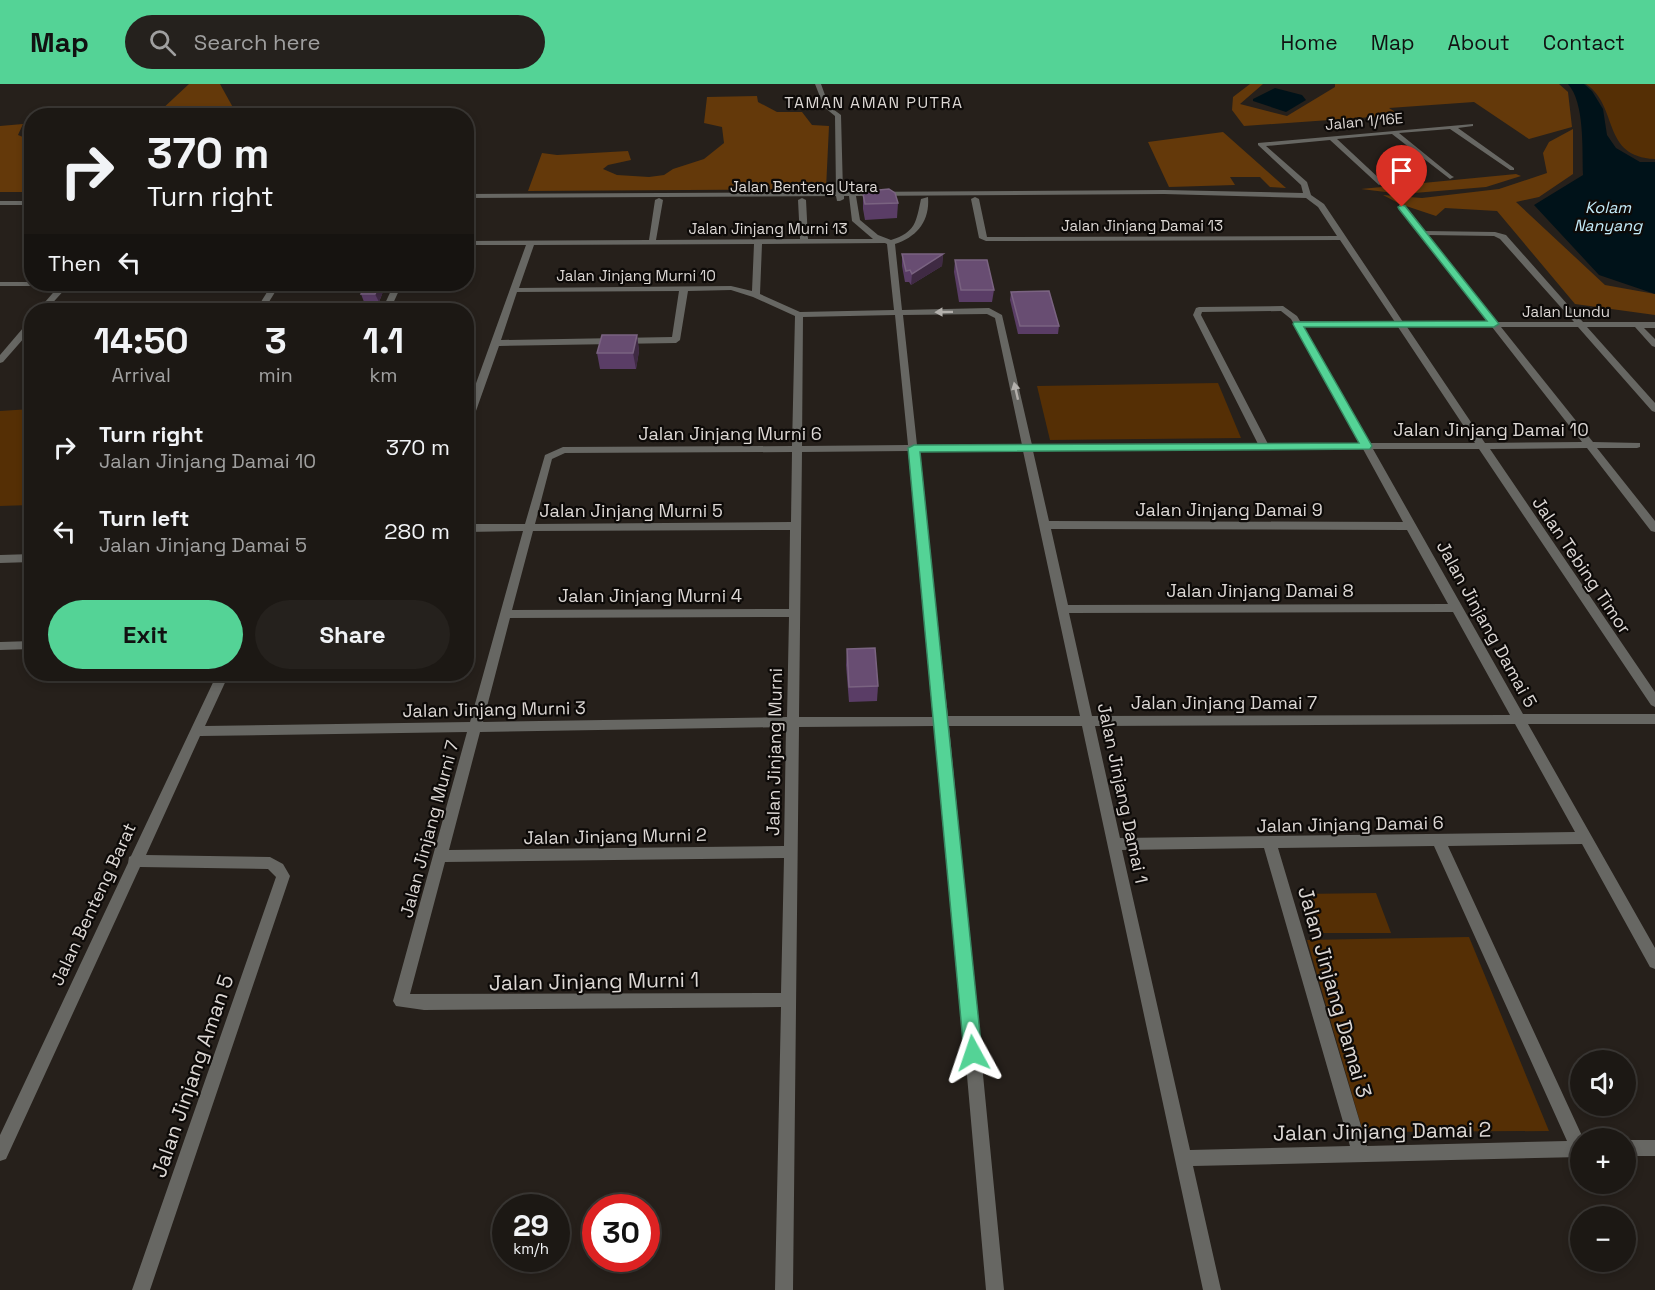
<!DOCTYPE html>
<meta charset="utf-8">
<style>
:root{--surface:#1c1814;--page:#25211d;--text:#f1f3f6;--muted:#a0a0a0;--line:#3a3734;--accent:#54d396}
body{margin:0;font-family:"Space Grotesk",sans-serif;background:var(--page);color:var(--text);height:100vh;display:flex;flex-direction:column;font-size:22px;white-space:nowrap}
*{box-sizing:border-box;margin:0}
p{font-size:20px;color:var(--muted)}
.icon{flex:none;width:33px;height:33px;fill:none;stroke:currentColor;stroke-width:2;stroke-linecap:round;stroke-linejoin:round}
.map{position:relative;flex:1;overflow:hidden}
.details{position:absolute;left:24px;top:219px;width:450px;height:378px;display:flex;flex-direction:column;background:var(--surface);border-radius:24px;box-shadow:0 3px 9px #0003,0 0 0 2px var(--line)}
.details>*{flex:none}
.top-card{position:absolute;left:24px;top:24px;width:450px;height:183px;border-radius:24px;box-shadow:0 3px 9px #0003,0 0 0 2px var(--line);background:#1c1814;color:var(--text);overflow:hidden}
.tools{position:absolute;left:1570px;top:966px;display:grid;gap:12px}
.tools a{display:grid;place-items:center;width:66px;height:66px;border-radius:50%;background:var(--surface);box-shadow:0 3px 9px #0003,0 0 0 2px var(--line);font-size:30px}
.speed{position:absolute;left:492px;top:1110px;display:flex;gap:12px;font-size:30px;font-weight:700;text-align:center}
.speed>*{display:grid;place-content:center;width:78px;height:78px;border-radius:50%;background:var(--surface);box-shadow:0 3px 9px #0003,0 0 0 2px var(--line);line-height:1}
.speed small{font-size:15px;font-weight:400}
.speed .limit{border:9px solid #d22;background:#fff;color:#111}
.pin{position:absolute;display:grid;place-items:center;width:51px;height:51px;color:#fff;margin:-62px -26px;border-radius:50% 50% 50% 0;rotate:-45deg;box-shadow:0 0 6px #0007}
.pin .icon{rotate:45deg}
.me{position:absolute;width:66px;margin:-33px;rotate:355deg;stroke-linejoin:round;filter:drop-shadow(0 0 4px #0008)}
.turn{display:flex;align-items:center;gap:21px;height:126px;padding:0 24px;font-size:27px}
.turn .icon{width:78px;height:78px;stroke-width:2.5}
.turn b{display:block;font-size:42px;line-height:51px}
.then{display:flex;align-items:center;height:57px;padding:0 24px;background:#0003;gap:12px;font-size:22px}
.eta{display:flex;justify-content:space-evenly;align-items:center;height:102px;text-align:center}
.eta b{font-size:36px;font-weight:600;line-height:42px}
.primary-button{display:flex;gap:12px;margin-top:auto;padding:12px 24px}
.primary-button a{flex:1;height:69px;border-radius:36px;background:var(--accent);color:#111;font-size:24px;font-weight:600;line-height:69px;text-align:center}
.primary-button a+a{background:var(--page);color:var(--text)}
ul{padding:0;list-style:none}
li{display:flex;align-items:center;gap:18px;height:84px;padding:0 24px}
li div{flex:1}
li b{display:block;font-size:22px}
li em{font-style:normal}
header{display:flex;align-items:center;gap:36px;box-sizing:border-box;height:84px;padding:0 30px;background:var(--accent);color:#111}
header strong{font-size:28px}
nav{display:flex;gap:33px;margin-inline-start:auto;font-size:21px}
.search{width:420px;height:54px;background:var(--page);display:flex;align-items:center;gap:15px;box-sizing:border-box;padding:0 21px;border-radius:33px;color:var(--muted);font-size:22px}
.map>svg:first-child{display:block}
.green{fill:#552f05}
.forest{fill:#64390a}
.water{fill:#001219}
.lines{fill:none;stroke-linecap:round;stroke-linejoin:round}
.minor{fill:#676763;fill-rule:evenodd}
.wall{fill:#5a3d66}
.shaded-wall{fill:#3f2a43}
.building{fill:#684d72;stroke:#7a6381;stroke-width:1.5}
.oneway{fill:#b3b0ac}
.route{fill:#54d396;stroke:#378962;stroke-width:1.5}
.labels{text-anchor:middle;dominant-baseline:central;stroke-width:4.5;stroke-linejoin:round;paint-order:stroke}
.far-street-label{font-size:15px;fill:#dcd7d4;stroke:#0d0a08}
.far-neighbourhood-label{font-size:16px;letter-spacing:1.5px;fill:#dcd7d4;stroke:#0d0a08}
.far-water-label{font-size:16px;font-style:italic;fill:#c3ebf9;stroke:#0d0a08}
.street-label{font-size:18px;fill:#dcd7d4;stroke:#0d0a08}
.near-street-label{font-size:21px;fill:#dcd7d4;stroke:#0d0a08}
</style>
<header>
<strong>Map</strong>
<div class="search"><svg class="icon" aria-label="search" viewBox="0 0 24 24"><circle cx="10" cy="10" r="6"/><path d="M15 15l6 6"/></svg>Search here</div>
<nav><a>Home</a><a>Map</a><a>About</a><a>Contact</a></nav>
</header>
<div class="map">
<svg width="1655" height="1206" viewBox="0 0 1655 1206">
<rect width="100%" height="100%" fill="#26201b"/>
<!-- green -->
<g class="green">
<path d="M1586,0H1655V75C1601,73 1619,22 1586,0Z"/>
<polygon points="1218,299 1241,354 1050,356 1037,302"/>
<polygon points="31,325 31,421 0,422 0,327"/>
<polygon points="1376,809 1391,849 1315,849 1301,810"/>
<polygon points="1469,853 1549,1047 1363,1048 1307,856"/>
</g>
<!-- forest -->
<g class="forest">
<polygon points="189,0 220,0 236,29 159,28"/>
<polygon points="1250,0 1263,0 1240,20 1287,32 1335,3 1335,0 1559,0 1568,8 1572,43 1529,55 1474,18 1389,24 1400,31 1244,42 1232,26 1233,13"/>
<polygon points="757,12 758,18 777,28 802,28 812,41 829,42 826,105 528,107 542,69 557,71 628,67 631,76 608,81 603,85 617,91 649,93 664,91 673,85 704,75 724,59 722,43 704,39 707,13"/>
<polygon points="23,40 18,51 23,53 31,52 31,108 0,108 0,42"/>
<polygon points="1573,45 1573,90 1539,113 1516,118 1605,201 1655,210 1655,231 1575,220 1497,127 1445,124 1436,132 1400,120 1383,111 1422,114 1499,105 1547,89 1543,69 1549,58"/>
<polygon points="1223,48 1286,104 1270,103 1260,93 1230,93 1235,101 1169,103 1148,58"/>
<polygon points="1516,90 1521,92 1486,103 1402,110 1361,105"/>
</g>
<!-- water -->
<g class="water">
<path d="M1568,0H1584L1592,7L1603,25L1607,51L1616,64L1640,78H1655V210L1599,191L1534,121L1583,91C1582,66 1585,19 1568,0Z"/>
<polygon points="1275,4 1302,11 1306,16 1286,28 1253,17 1253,15"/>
</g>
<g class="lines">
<!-- minor -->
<g class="minor">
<path d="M815,0H821L829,22L841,31L843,108L1164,106L1303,109L1301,101L1258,61V59L1473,40V42L1458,44L1514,84V86H1510L1450,45L1399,49L1452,92L1454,93L1450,95L1392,50L1337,55L1382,97L1383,99L1379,101L1330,56L1266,62L1307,98L1311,111L1324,120L1403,238H1488L1399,125V121H1405L1425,147L1495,148L1506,151L1583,238H1655V244H1644L1655,255V263L1652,262L1635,243H1587L1655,319V328L1652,327L1578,243H1501L1593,358L1640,359V363L1637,364H1597L1655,437V448L1651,447L1587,364L1490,365L1655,608V623L1651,621L1479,365H1373L1523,630H1655V640H1528L1655,864V885L1650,883L1582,760L1448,762L1583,1054H1581V1073L1193,1082L1221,1206H1203L1082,642H949L1004,1206H986L936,642L799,643L793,1206H775L781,923L424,926L396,922L393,917L467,648L200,652L146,771L270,773L283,780L290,792L150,1206H132L276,793L268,785L140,783L6,1075L0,1077V1051L128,779L129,773L131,772L217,590H229L205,642L470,638L523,447L466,448V440H525L545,371L563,363L792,362L795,232L753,213L731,206L688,207L680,256L676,259L499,262L471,341L466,344V327L526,161H466V157L649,156L655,116L659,114L663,116L656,156L800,155L798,116L802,114L806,116L808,155H873L852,137L849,112H844V115L840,117H837L836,112L466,114V110L836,108L835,32L824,23ZM1164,110L1306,114L1318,123L1337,152L987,153L979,115L975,113L971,115L979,154L986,157L1340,156L1395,238L1300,237L1297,232L1283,222L1199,223L1196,224L1193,231L1258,360L1032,361L1002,231L989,224L902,226L895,160C917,153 930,137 928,113L921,115C916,138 916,148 891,156L878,151L860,136L856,112ZM1428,151L1494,152L1500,155L1574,238H1497ZM885,159L887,160L894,226L800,228L760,210L762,160ZM754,160L752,207L731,202L519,204L534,161ZM679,207L672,253L501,256L517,208ZM1281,227L1291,235L1359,359L1268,360L1201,231L1202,228ZM987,230L995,234L1022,361H917L903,231ZM895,231L908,361L802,362L803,233ZM1303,243H1398L1475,359H1369ZM1407,243H1492L1582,358L1485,359ZM1363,365L1403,438L1049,437L1033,367ZM908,367L935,633H799L802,368ZM918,367H1023L1080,632H948ZM792,368L791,438L535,440L552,375L565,369ZM1051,445L1407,446L1448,520L1068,521ZM790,446L789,525L512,526L533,447ZM1453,528L1510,631L1092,632L1069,529ZM789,533L787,633L483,638L510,534ZM1515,640L1575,748L1120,754L1095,642ZM786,643L784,762L449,766L480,648ZM1434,762L1567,1057L1367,1062L1278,764ZM1264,764L1350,1062L1190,1066L1122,766ZM784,774L781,909L410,910L445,778Z"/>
<rect x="0" y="117" width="32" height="4"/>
<polygon points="0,198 32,198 32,200 254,200 250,202 68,202 46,226 38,226 59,202 0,202"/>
<polygon points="272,200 280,200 264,226 256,226"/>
<polygon points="394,200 402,200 390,226 382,226"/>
<polygon points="29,237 32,237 32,245 3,278 0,279 0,271"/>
<polygon points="32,470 32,478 0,479 0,471"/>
<polygon points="32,557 32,565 0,566 0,558"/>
<rect x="1626" y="1056" width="29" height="16"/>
</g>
</g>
<!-- wall -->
<g class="wall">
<polygon points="863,110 898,119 897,134 865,136 863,125"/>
<polygon points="902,170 943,170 942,182 911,201 909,198 905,198 902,182"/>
<polygon points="955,176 994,206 992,218 959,218 954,188"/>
<polygon points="366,200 382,200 384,205 379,218 364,218 361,210"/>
<polygon points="1011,208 1059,242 1058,250 1018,250 1010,216"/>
<polygon points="637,251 639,267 636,285 600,285 597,269"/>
<polygon points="847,565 878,602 877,617 849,618 846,581"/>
</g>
<!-- shaded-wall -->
<g class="shaded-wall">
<polygon points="943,170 942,182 911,201 912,190"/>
<polygon points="380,200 382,200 384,205 379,218 375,210"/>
<polygon points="637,251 639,267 636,285 633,269"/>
</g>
<!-- building -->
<g class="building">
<polygon points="889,105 895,109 898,119 865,120 863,110 868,107"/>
<polygon points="902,170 943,170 912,190 910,186 906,187"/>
<polygon points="955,176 987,176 994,206 961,206"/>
<polygon points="366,200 380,200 375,210 361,210"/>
<polygon points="1049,207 1059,242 1020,242 1011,208"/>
<polygon points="602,251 637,251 633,269 597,269"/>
<polygon points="875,564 878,602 849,603 847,565"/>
</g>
<!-- one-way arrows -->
<defs><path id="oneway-solid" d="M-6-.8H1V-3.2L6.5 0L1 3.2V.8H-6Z" transform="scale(1.5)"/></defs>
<g class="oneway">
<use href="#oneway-solid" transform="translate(944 228) rotate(179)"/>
<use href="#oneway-solid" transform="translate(1016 307) rotate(-103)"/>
</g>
<!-- route -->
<polygon class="route" points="1402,121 1405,122 1499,240 1494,243 1304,243 1372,362 1370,365 920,368 982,969 979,975 973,978 967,975 964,969 908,364 914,361 1359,359 1293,240 1294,238 1487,237 1399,125 1398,123"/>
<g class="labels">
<!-- far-street labels -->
<g class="far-street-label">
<text transform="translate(1364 37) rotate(-5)">Jalan 1/16E</text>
<text x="804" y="102">Jalan Benteng Utara</text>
<text x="1142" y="141">Jalan Jinjang Damai 13</text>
<text x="768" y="144">Jalan Jinjang Murni 13</text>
<text x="636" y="191">Jalan Jinjang Murni 10</text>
<text x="1566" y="227">Jalan Lundu</text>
</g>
<!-- far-neighbourhood labels -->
<g class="far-neighbourhood-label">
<text x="874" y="18">TAMAN AMAN PUTRA</text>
</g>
<!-- far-water labels -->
<g class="far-water-label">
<text x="1608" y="123">Kolam<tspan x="1608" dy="18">Nanyang</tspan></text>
</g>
<!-- street labels -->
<g class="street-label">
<text x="1491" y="345">Jalan Jinjang Damai 10</text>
<text x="730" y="349">Jalan Jinjang Murni 6</text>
<text x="1229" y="425">Jalan Jinjang Damai 9</text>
<text x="631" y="426">Jalan Jinjang Murni 5</text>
<text transform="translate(1582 481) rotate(56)">Jalan Tebing Timor</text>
<text x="1260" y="506">Jalan Jinjang Damai 8</text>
<text x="650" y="511">Jalan Jinjang Murni 4</text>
<text transform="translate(1487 540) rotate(61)">Jalan Jinjang Damai 5</text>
<text x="1224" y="618">Jalan Jinjang Damai 7</text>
<text transform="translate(494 625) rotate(-1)">Jalan Jinjang Murni 3</text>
<text transform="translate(774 668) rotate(-89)">Jalan Jinjang Murni</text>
<text transform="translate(1123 709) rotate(78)">Jalan Jinjang Damai 1</text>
<text transform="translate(1350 740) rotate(-1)">Jalan Jinjang Damai 6</text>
<text transform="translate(429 745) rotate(-75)">Jalan Jinjang Murni 7</text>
<text transform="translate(615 752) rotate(-1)">Jalan Jinjang Murni 2</text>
<text transform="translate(93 820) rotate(-65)">Jalan Benteng Barat</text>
</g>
<!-- near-street labels -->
<g class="near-street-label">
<text transform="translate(594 897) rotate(-1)">Jalan Jinjang Murni 1</text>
<text transform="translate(1335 908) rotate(74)">Jalan Jinjang Damai 3</text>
<text transform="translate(192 992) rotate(-71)">Jalan Jinjang Aman 5</text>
<text transform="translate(1382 1047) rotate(-1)">Jalan Jinjang Damai 2</text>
</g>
</g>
</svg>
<div class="tools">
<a><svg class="icon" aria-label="sound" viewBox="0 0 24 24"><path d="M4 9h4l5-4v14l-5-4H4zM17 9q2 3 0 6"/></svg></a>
<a>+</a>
<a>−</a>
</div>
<div class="speed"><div>29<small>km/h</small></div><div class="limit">30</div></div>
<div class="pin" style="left:1402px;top:123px;background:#d93025"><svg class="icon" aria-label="arrive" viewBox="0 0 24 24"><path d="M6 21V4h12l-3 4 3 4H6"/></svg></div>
<svg class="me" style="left:973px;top:969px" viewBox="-20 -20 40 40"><path d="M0-17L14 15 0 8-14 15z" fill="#54d396" stroke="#fff" stroke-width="4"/></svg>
<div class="top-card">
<div class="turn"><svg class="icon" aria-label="right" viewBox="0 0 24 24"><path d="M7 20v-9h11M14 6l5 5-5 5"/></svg><div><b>370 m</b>Turn right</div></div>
<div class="then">Then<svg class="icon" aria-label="left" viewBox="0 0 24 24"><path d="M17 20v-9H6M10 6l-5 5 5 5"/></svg></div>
</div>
<section class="details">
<div class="eta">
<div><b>14:50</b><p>Arrival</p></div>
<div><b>3</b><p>min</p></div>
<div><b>1.1</b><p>km</p></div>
</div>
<ul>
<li><svg class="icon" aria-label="right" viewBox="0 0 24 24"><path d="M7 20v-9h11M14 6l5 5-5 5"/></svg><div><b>Turn right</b><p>Jalan Jinjang Damai 10</p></div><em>370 m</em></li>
<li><svg class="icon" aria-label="left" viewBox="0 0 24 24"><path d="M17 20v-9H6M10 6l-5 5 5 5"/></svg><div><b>Turn left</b><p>Jalan Jinjang Damai 5</p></div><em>280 m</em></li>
</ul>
<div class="primary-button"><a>Exit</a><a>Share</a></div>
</section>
</div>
